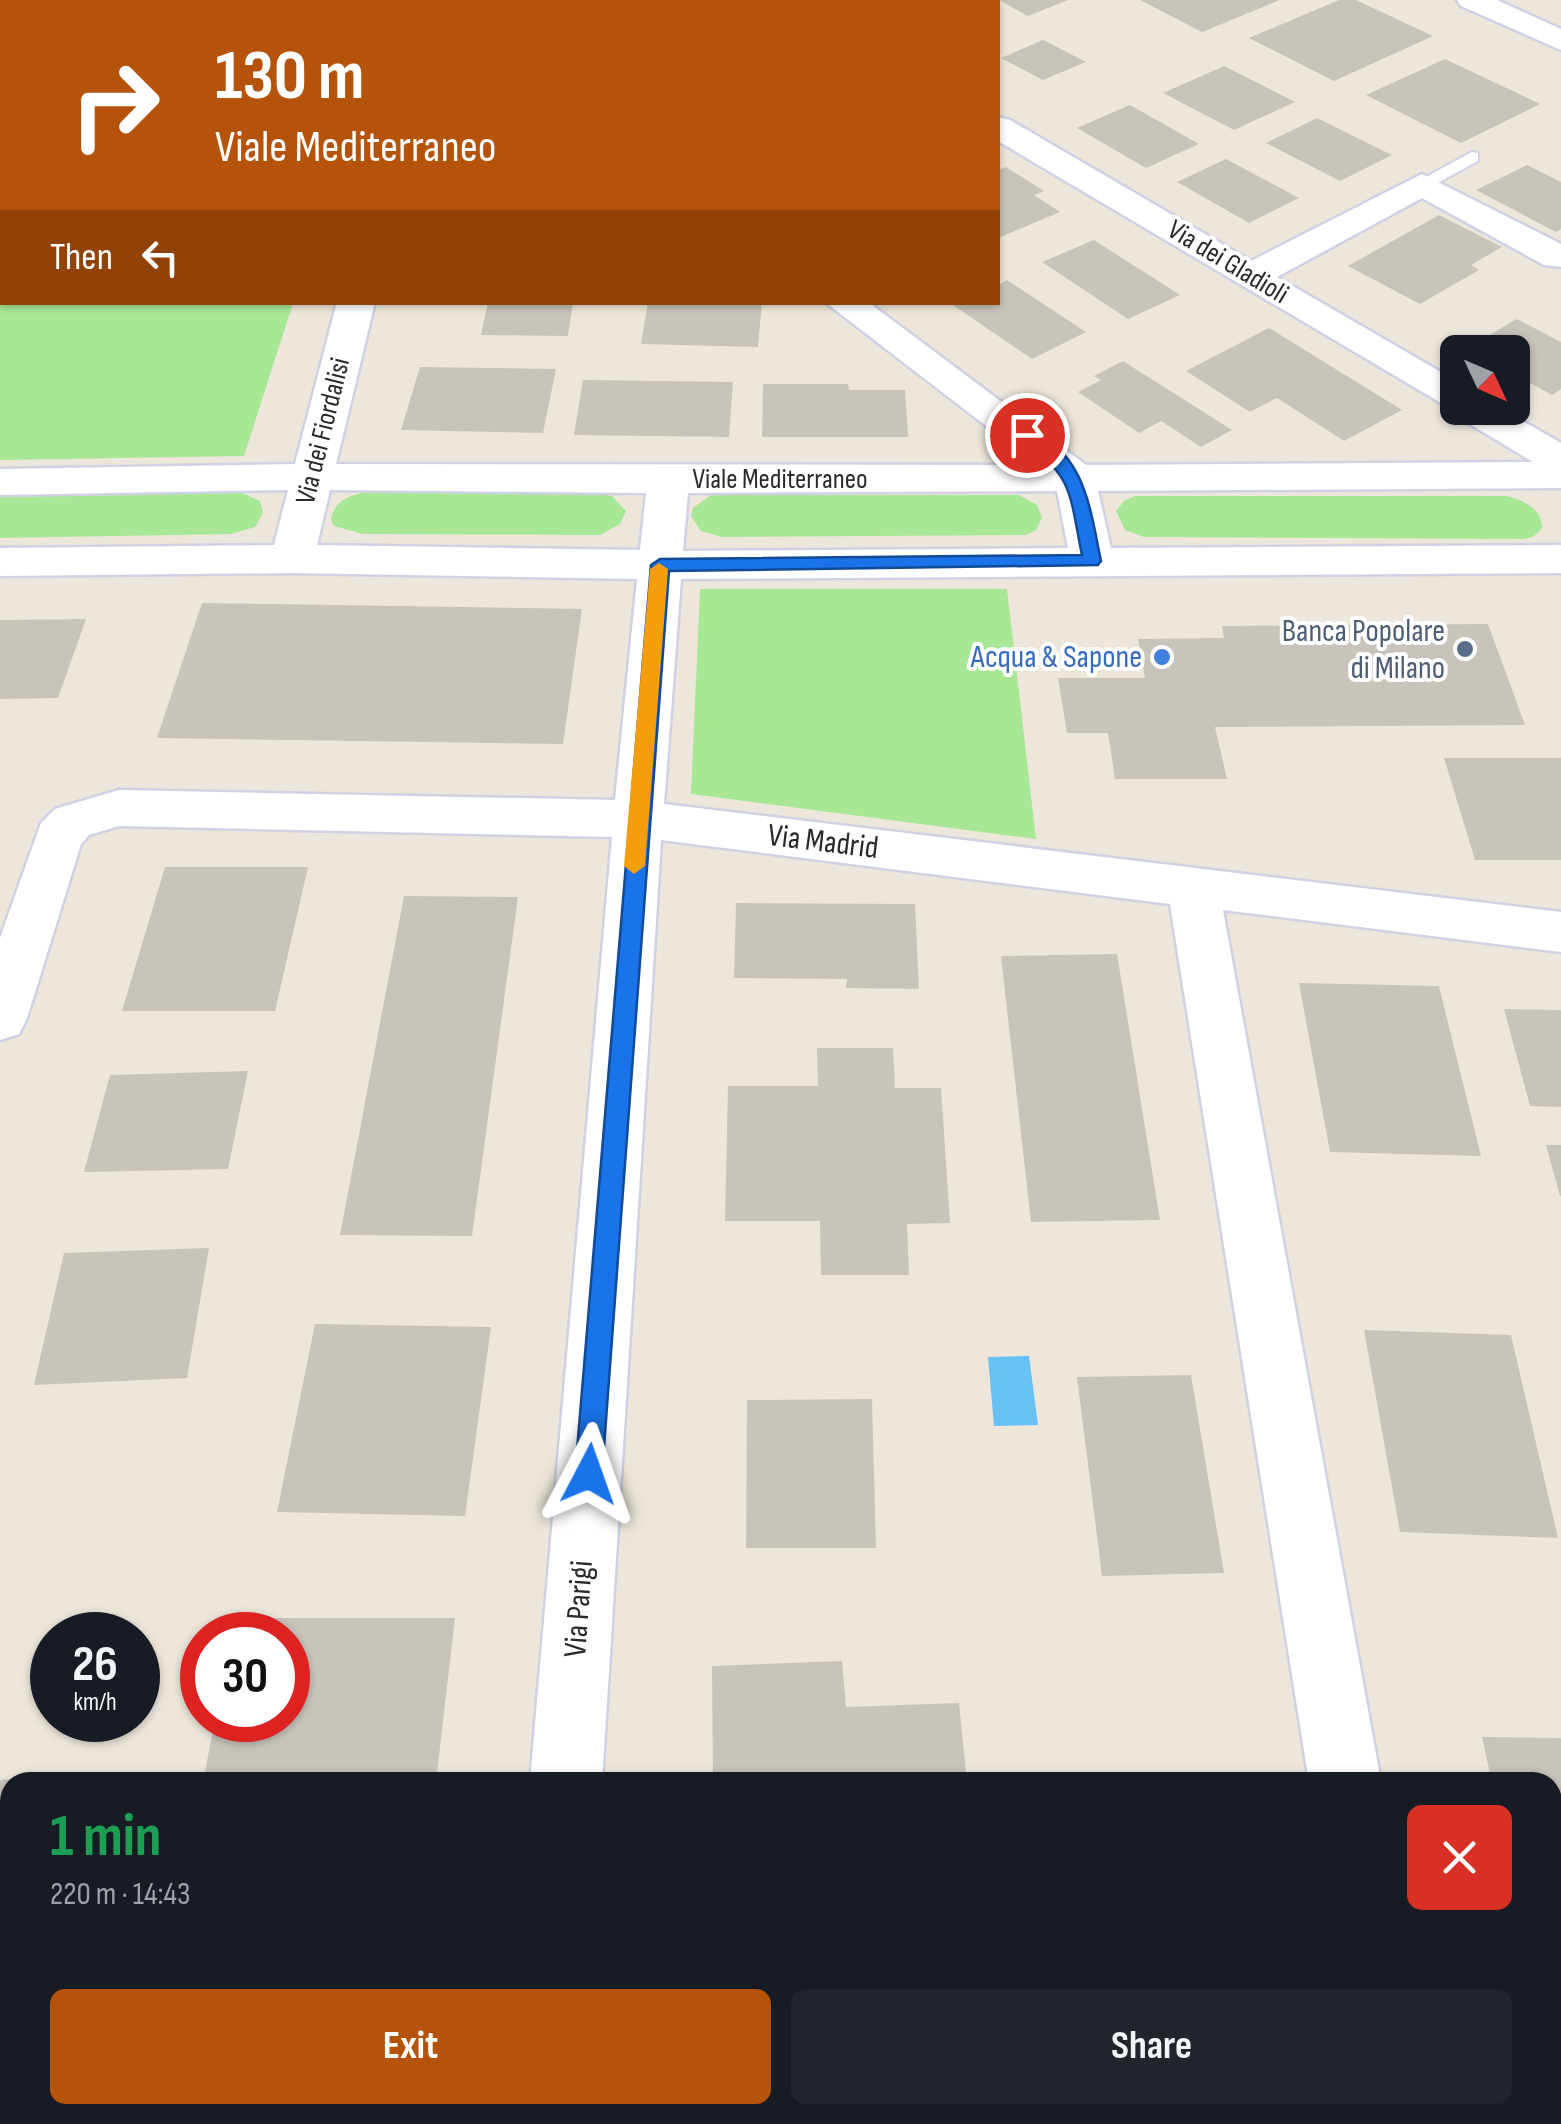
<!DOCTYPE html>
<meta charset="utf-8">
<style>
:root{--surface:#171b24;--page:#20242c;--text:#f1f3f6;--muted:#9ea1a6;--accent:#b45309}
body{margin:0;font-family:"Sofia Sans Condensed",sans-serif;background:var(--page);color:var(--text);height:100vh;display:flex;flex-direction:column;font-size:38px;white-space:nowrap}
*{box-sizing:border-box;margin:0}
p{font-size:32px;color:var(--muted)}
.icon{flex:none;width:55px;height:55px;fill:none;stroke:currentColor;stroke-width:2;stroke-linecap:round;stroke-linejoin:round}
.map{position:relative;flex:1;overflow:hidden}
.sheet{position:absolute;left:0px;top:1772px;width:1562px;height:352px;display:flex;flex-direction:column;background:var(--surface);border-radius:30px 30px 0 0;box-shadow:0 2px 8px #0004}
.sheet>*{flex:none}
.guide{position:absolute;left:0px;top:0px;width:1000px;height:305px;box-shadow:0 2px 8px #0004;background:#b45309;color:#fff;overflow:hidden}
.needle{width:65px;rotate:134deg}
.tools{position:absolute;left:1440px;top:335px;display:grid;gap:20px}
.tools a{display:grid;place-items:center;width:90px;height:90px;border-radius:15px;background:var(--surface);box-shadow:0 2px 8px #0004;font-size:50px}
.speed{position:absolute;left:30px;top:1612px;display:flex;gap:20px;font-size:50px;font-weight:700;text-align:center}
.speed>*{display:grid;place-content:center;width:130px;height:130px;border-radius:50%;background:var(--surface);box-shadow:0 2px 8px #0004;line-height:1}
.speed small{font-size:25px;font-weight:400}
.speed .limit{border:15px solid #d22;background:#fff;color:#111}
.pin{position:absolute;display:grid;place-items:center;width:85px;height:85px;color:#fff;margin:-42px;border:5px solid #fff;border-radius:50%;box-shadow:0 2px 10px #0007}
.me{position:absolute;width:110px;margin:-55px;rotate:4deg;stroke-linejoin:round;filter:drop-shadow(0 0 8px #0008)}
.turn{display:flex;align-items:center;gap:35px;height:210px;padding:0 50px;font-size:45px}
.turn .icon{width:130px;height:130px;stroke-width:2.5}
.turn b{display:block;font-size:70px;line-height:85px}
.then{display:flex;align-items:center;height:95px;padding:0 50px;background:#0003;gap:20px;font-size:38px}
.round{display:grid;place-items:center;flex:none;width:105px;height:105px;border-radius:15px;background:var(--page)}
.headline{display:flex;align-items:center;justify-content:space-between;height:170px;padding:0 50px}
h1{font-size:60px;font-weight:700;line-height:75px;color:#1e9e55}
.button{display:flex;gap:20px;margin-top:auto;padding:20px 50px}
.button a{flex:1;height:115px;border-radius:15px;background:var(--accent);color:#fff;font-size:40px;font-weight:700;line-height:115px;text-align:center}
.button a+a{background:var(--page);color:var(--text)}
.map>svg:first-child{display:block}
.green{fill:#a8e795}
.water{fill:#68c1f5}
.building{fill:#c8c4bb}
.lines{fill:none;stroke-linecap:round;stroke-linejoin:round}
.service-casing{stroke:#d0d2e4;stroke-width:4}
.minor-casing{stroke:#d0d2e4;stroke-width:5}
.tertiary-casing{stroke:#d0d2e4;stroke-width:5}
.service{fill:#fff;fill-rule:evenodd}
.minor{fill:#fff;fill-rule:evenodd}
.tertiary{fill:#fff;fill-rule:evenodd}
.route{fill:#1a73e8;stroke:#114b97;stroke-width:2.5}
.slow{fill:#f59e0b}
.service-dot{fill:#5c6f8a;stroke:#fff;stroke-width:4}
.shop-dot{fill:#3f7fe0;stroke:#fff;stroke-width:4}
.labels{text-anchor:middle;dominant-baseline:central;stroke-width:8;stroke-linejoin:round;paint-order:stroke}
.far-street-label{font-size:28px;fill:#2a2a2a;stroke:#fff}
.service-label{font-size:32px;fill:#4e5e75;stroke:#fff;text-anchor:end}
.shop-label{font-size:32px;fill:#366cbe;stroke:#fff;text-anchor:end}
.street-label{font-size:32px;fill:#2a2a2a;stroke:#fff}
</style>
<div class="map">
<svg width="1561" height="2124" viewBox="0 0 1561 2124">
<rect width="100%" height="100%" fill="#ede7db"/>
<!-- green -->
<g class="green">
<polygon points="0,57 2,302 293,303 244,456 0,460"/>
<path d="M364,492L601,494L612,496L626,511L620,524L600,535L363,534L334,526L331,520C333,502 348,496 364,492Z"/>
<polygon points="242,493 260,501 263,513 255,527 231,534 0,538 0,496"/>
<polygon points="711,495 1019,495 1037,505 1042,518 1036,530 1026,535 722,537 701,531 691,516 693,508"/>
<path d="M1135,496H1507C1524,501 1541,507 1542,528L1533,537L1524,539L1144,537L1125,530L1116,511L1124,501Z"/>
<polygon points="700,589 1007,589 1036,839 691,794"/>
</g>
<!-- water -->
<polygon class="water" points="1029,1356 1038,1425 994,1426 988,1357"/>
<!-- building -->
<g class="building">
<polygon points="999,0 1068,0 1028,16"/>
<polygon points="1140,0 1280,0 1202,32"/>
<polygon points="1339,0 1356,0 1433,36 1334,81 1249,38"/>
<polygon points="1043,40 1086,62 1043,80 1001,58"/>
<polygon points="1445,59 1540,104 1461,143 1366,95"/>
<polygon points="1224,66 1295,102 1234,130 1163,93"/>
<polygon points="1130,105 1199,144 1146,168 1077,128"/>
<polygon points="1317,118 1392,155 1340,181 1266,143"/>
<polygon points="1226,159 1299,198 1249,223 1177,182"/>
<polygon points="1527,165 1561,182 1561,229 1556,232 1476,190"/>
<polygon points="1006,167 1044,191 1034,195 1060,212 998,238 998,170"/>
<polygon points="1439,215 1502,247 1471,265 1479,270 1420,304 1348,266"/>
<polygon points="1094,240 1180,295 1128,319 1042,262"/>
<polygon points="1007,280 1086,332 1032,359 953,305 998,302 998,285"/>
<polygon points="488,302 573,302 568,336 481,335"/>
<polygon points="648,302 762,302 758,347 641,344"/>
<polygon points="1517,319 1561,342 1561,389 1552,395 1512,373 1512,352 1474,352 1467,348"/>
<polygon points="1269,328 1402,410 1344,441 1277,398 1250,412 1186,371"/>
<polygon points="1123,361 1232,430 1201,447 1161,421 1139,433 1078,392 1101,380 1094,376"/>
<polygon points="420,367 556,369 543,433 401,430"/>
<polygon points="583,380 733,382 729,437 574,435"/>
<polygon points="763,384 848,384 849,390 905,390 908,437 762,437"/>
<polygon points="202,603 582,609 563,744 157,738"/>
<polygon points="86,619 58,698 0,699 0,620"/>
<polygon points="1488,624 1525,725 1215,727 1227,779 1115,779 1108,733 1067,733 1058,678 1145,678 1138,639 1224,638 1222,626"/>
<polygon points="1444,758 1561,758 1561,860 1475,860"/>
<polygon points="165,867 308,867 275,1011 122,1011"/>
<polygon points="404,896 518,897 472,1236 340,1235"/>
<polygon points="736,903 915,904 919,989 846,988 847,979 734,978"/>
<polygon points="1117,954 1160,1220 1031,1222 1001,956"/>
<polygon points="1299,983 1439,986 1481,1156 1330,1152"/>
<polygon points="1504,1009 1561,1010 1561,1107 1530,1106"/>
<polygon points="817,1048 893,1048 895,1088 941,1088 950,1223 907,1224 909,1275 821,1275 820,1221 725,1221 728,1086 818,1086"/>
<polygon points="248,1071 228,1169 84,1172 110,1075"/>
<polygon points="1546,1145 1561,1145 1561,1196 1560,1196"/>
<polygon points="209,1248 187,1378 34,1385 64,1253"/>
<polygon points="315,1324 491,1327 465,1516 277,1512"/>
<polygon points="1364,1330 1511,1335 1558,1538 1400,1532"/>
<polygon points="1191,1375 1224,1573 1102,1576 1077,1377"/>
<polygon points="872,1399 876,1548 746,1548 747,1400"/>
<polygon points="234,1618 455,1618 436,1782 203,1782 215,1720 288,1720 288,1635 231,1635"/>
<polygon points="842,1661 846,1707 959,1703 967,1782 713,1782 712,1666"/>
<polygon points="1482,1737 1561,1738 1561,1927 1552,1896 1552,1782 1492,1782"/>
<polygon points="21,1778 20,1782 10,1782 10,1936 0,1936 0,1780"/>
<polygon points="125,2115 387,2115 386,2124 123,2124"/>
<polygon points="722,2115 1000,2115 1001,2124 722,2124"/>
</g>
<g class="lines">
<defs>
<polygon id="service" points="1472,152 1478,153 1478,161 1428,188 1413,184"/>
<g id="minor">
<polygon points="360,0 391,0 392,2 361,2"/>
<rect x="0" y="32" width="2" height="18"/>
<path d="M998,117L1010,120L1251,261L1422,174L1561,244V267L1544,265L1422,198L1277,277L1458,382V408H1500L1561,443V488L1098,491L1111,548L1561,545V573L681,579L664,804L1561,912V952L1223,910L1381,1782H1309L1170,904L661,840L602,1782H530L612,837L119,826L89,835L81,844L27,1018L19,1034L0,1040V938L41,823L55,809L119,790L615,800L637,579L292,573L0,576V548L274,545L288,490L0,495V469L295,464L337,302H375L336,464L1037,465L825,302H868L1086,465L1533,462L1458,417L1453,410L998,141ZM330,490L646,493L640,550L317,545ZM1057,491L1068,548L683,551L688,493Z"/>
<polygon points="501,2115 581,2115 580,2124 500,2124"/>
<polygon points="1362,2115 1442,2115 1443,2124 1363,2124"/>
</g>
<polygon id="tertiary" points="1457,0 1497,0 1561,29 1561,50 1461,6"/>
</defs>
<!-- service casing -->
<use href="#service" class="service-casing"/>
<!-- minor casing -->
<use href="#minor" class="minor-casing"/>
<!-- tertiary casing -->
<use href="#tertiary" class="tertiary-casing"/>
<!-- service -->
<use href="#service" class="service"/>
<!-- minor -->
<use href="#minor" class="minor"/>
<!-- tertiary -->
<use href="#tertiary" class="tertiary"/>
</g>
<!-- route -->
<path class="route" d="M1027,430C1085,450 1090,509 1101,561L1098,565L669,571L602,1474L598,1483L589,1486L579,1483L575,1474L651,565L660,559L1082,555C1069,493 1075,478 1021,438L1018,435Z"/>
<!-- slow -->
<polygon class="slow" points="659,563 668,569 645,866 634,874 624,866 650,569"/>
<!-- markers -->
<circle class="service-dot" cx="1465" cy="649" r="10"/>
<circle class="shop-dot" cx="1162" cy="657" r="10"/>
<g class="labels">
<!-- far-street labels -->
<g class="far-street-label">
<text transform="translate(1228 262) rotate(31)">Via dei Gladioli</text>
<text transform="translate(323 431) rotate(-76)">Via dei Fiordalisi</text>
<text x="780" y="479">Viale Mediterraneo</text>
</g>
<!-- service labels -->
<g class="service-label">
<text x="1445" y="631">Banca Popolare<tspan x="1445" dy="37">di Milano</tspan></text>
</g>
<!-- shop labels -->
<g class="shop-label">
<text x="1142" y="657">Acqua &amp; Sapone</text>
</g>
<!-- street labels -->
<g class="street-label">
<text transform="translate(823 842) rotate(7)">Via Madrid</text>
<text transform="translate(579 1609) rotate(-86)">Via Parigi</text>
</g>
</g>
</svg>
<div class="tools">
<a><svg class="needle" viewBox="-14 -14 28 28"><path d="M0-13l5 13h-10z" fill="#e53935"/><path d="M0 13l5-13h-10z" fill="#9ea1a6"/></svg></a>
</div>
<div class="speed"><div>26<small>km/h</small></div><div class="limit">30</div></div>
<div class="pin" style="left:1027px;top:435px;background:#d93025"><svg class="icon" aria-label="arrive" viewBox="0 0 24 24"><path d="M6 21V4h12l-3 4 3 4H6"/></svg></div>
<svg class="me" style="left:589px;top:1474px" viewBox="-20 -20 40 40"><path d="M0-17L14 15 0 8-14 15z" fill="#1a73e8" stroke="#fff" stroke-width="4"/></svg>
<div class="guide">
<div class="turn"><svg class="icon" aria-label="right" viewBox="0 0 24 24"><path d="M7 20v-9h11M14 6l5 5-5 5"/></svg><div><b>130 m</b>Viale Mediterraneo</div></div>
<div class="then">Then<svg class="icon" aria-label="left" viewBox="0 0 24 24"><path d="M17 20v-9H6M10 6l-5 5 5 5"/></svg></div>
</div>
<section class="sheet">
<div class="headline"><div><h1>1 min</h1><p>220 m · 14:43</p></div><a class="round" style="background:#d93025;color:#fff"><svg class="icon" aria-label="close" viewBox="0 0 24 24"><path d="M6 6l12 12M18 6L6 18"/></svg></a></div>
<div class="button"><a>Exit</a><a>Share</a></div>
</section>
</div>
